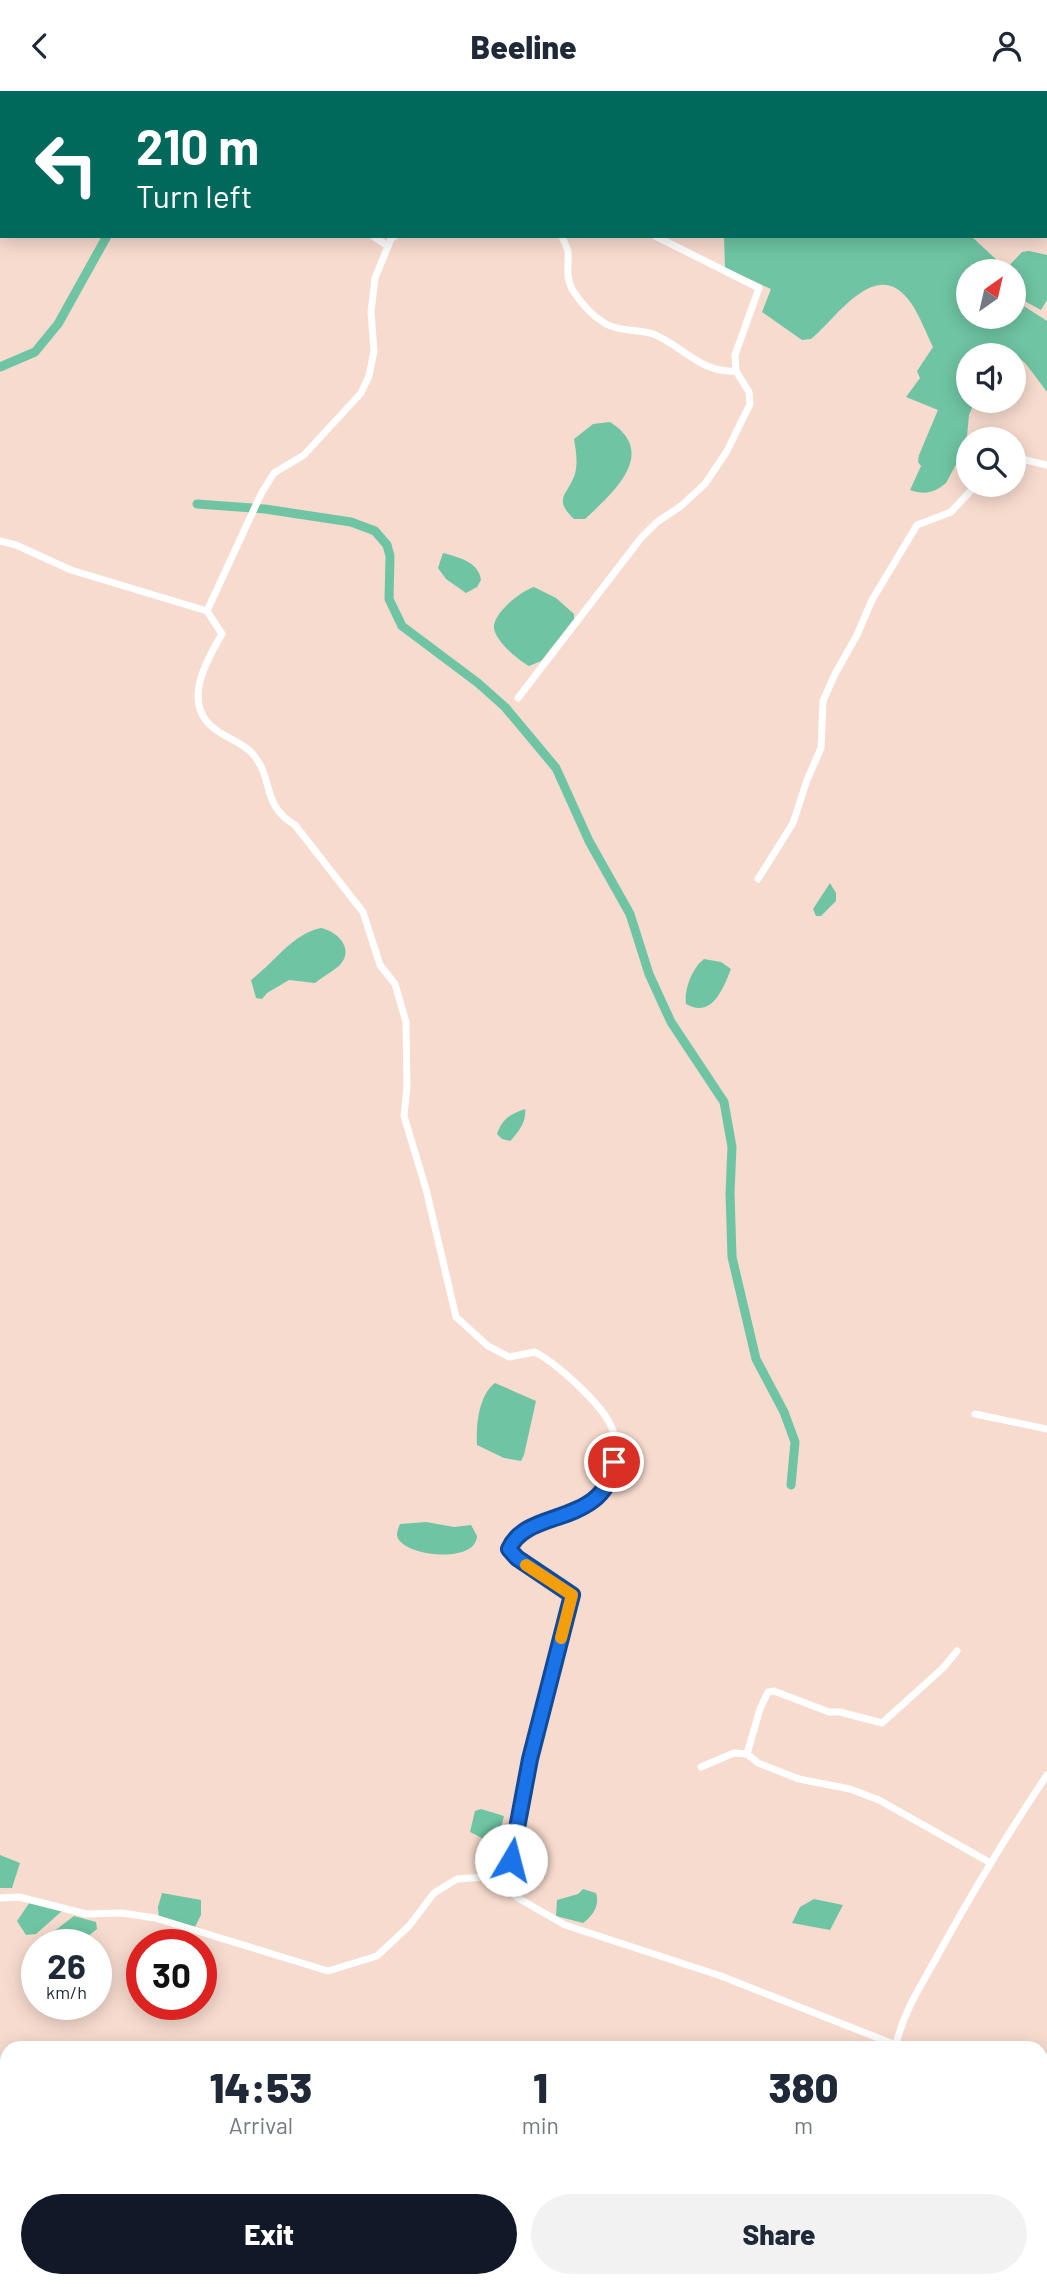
<!DOCTYPE html>
<style>
:root{--surface:#fff;--page:#f2f2f3;--text:#1f2937;--muted:#747a83;--accent:#111827}
body{margin:0;font-family:Barlow,sans-serif;background:var(--page);color:var(--text);height:100vh;display:flex;flex-direction:column;font-size:26px;white-space:nowrap}
*{box-sizing:border-box;margin:0}
p{font-size:23px;color:var(--muted)}
.icon{flex:none;width:38px;height:38px;fill:none;stroke:currentColor;stroke-width:2;stroke-linecap:round;stroke-linejoin:round}
.map{position:relative;flex:1;overflow:hidden}
.sheet{position:absolute;left:0px;top:1950px;width:1048px;height:247px;display:flex;flex-direction:column;background:var(--surface);border-radius:21px 21px 0 0;box-shadow:0 4px 18px #0003}
.sheet>*{flex:none}
.banner{position:absolute;left:0px;top:0px;width:1048px;height:147px;box-shadow:0 4px 18px #0003;background:#00695c;color:#fff;overflow:hidden}
.needle{width:46px;rotate:34deg}
.buttons{position:absolute;left:956px;top:168px;display:grid;gap:14px}
.buttons a{display:grid;place-items:center;width:70px;height:70px;border-radius:50%;background:var(--surface);box-shadow:0 4px 18px #0003;font-size:35px}
.speed{position:absolute;left:21px;top:1838px;display:flex;gap:14px;font-size:35px;font-weight:700;text-align:center}
.speed>*{display:grid;place-content:center;width:91px;height:91px;border-radius:50%;background:var(--surface);box-shadow:0 4px 18px #0003;line-height:1}
.speed small{font-size:18px;font-weight:400}
.speed .limit{border:10px solid #d22;background:#fff;color:#111}
.pin{position:absolute;display:grid;place-items:center;width:60px;height:60px;color:#fff;margin:-30px;border:4px solid #fff;border-radius:50%;box-shadow:0 2px 7px #0007}
.me{position:absolute;width:77px;margin:-38px;rotate:8deg;stroke-linejoin:round;filter:drop-shadow(0 0 5px #0008)}
.turn{display:flex;align-items:center;gap:24px;height:147px;padding:0 21px;font-size:32px}
.turn .icon{width:91px;height:91px;stroke-width:2.5}
.turn b{display:block;font-size:49px;line-height:60px}
.eta{display:flex;justify-content:space-evenly;align-items:center;height:119px;text-align:center}
.eta b{font-size:42px;font-weight:800;line-height:49px}
.button{display:flex;gap:14px;margin-top:auto;padding:14px 21px}
.button a{flex:1;height:80px;border-radius:42px;background:var(--accent);color:#fff;font-size:28px;font-weight:800;line-height:80px;text-align:center}
.button a+a{background:var(--page);color:var(--text)}
header{display:flex;justify-content:space-between;align-items:center;height:91px;padding:0 21px;background:var(--surface);font-size:32px;font-weight:800}
.map>svg:first-child{display:block}
.water{fill:#6fc5a3}
.lines{fill:none;stroke-linecap:round;stroke-linejoin:round}
.canal{stroke:#6fc5a3;stroke-width:9}
.minor{stroke:#fff;stroke-width:7}
.route-casing{stroke:#114b97;stroke-width:18}
.route{stroke:#1a73e8;stroke-width:12}
.slow{stroke:#f59e0b;stroke-width:12}
</style>
<header><svg class="icon" aria-label="back" viewBox="0 0 24 24"><path d="M15 5l-7 7 7 7"/></svg>Beeline<svg class="icon" aria-label="person" viewBox="0 0 24 24"><circle cx="12" cy="8" r="4"/><path d="M4 21q1-7 8-7t8 7"/></svg></header>
<div class="map">
<svg width="1047" height="2196" viewBox="0 0 1047 2196">
<rect width="100%" height="100%" fill="#f7dbce"/>
<!-- water -->
<g class="water">
<path d="M724,145H971L1000,172L999,180H968V226H1013V208L1047,230V301L1026,273L1016,264H968V310H975L969,324L966,355L946,392C934,402 925,404 910,399L921,375L918,371L919,364L938,319L906,306L920,287L917,280L933,256C926,242 920,225 911,212C877,162 836,228 811,248L802,249L762,221L771,198L725,177Z"/>
<polygon points="1029,160 1047,164 1047,209 1041,219 1013,204 1013,180 1004,180 1022,161"/>
<path d="M610,331C659,362 613,402 585,428H574C552,407 568,404 575,383C578,371 576,360 574,348L593,333Z"/>
<path d="M443,462C458,466 479,471 481,489L477,496L466,502L446,488L438,477Z"/>
<path d="M534,496L556,507L574,523V528L541,570L529,575C518,569 492,548 494,534C496,520 521,500 534,496Z"/>
<polygon points="830,792 836,802 836,810 821,825 816,825 813,818"/>
<path d="M321,837C339,841 355,859 339,875C332,881 322,886 315,892L289,889L267,902L262,908L256,907L251,889C274,872 292,843 321,837Z"/>
<path d="M704,868L721,871L731,878C723,898 712,928 686,913C684,899 692,877 704,868Z"/>
<path d="M525,1018C527,1030 518,1042 510,1050L502,1048L497,1043C502,1028 510,1023 525,1018Z"/>
<path d="M495,1292L536,1310L524,1364L521,1370L504,1367L477,1354C476,1335 478,1305 495,1292Z"/>
<path d="M426,1431L454,1436L471,1434L477,1445C476,1472 411,1466 399,1449C395,1444 398,1438 400,1433Z"/>
<polygon points="481,1718 504,1725 498,1748 482,1747 470,1741 475,1720"/>
<polygon points="0,1764 20,1772 12,1797 0,1797"/>
<path d="M583,1798L596,1802C600,1814 593,1825 583,1832L556,1825L557,1809L578,1803Z"/>
<polygon points="162,1802 201,1809 201,1824 195,1836 159,1827 158,1816"/>
<polygon points="814,1808 843,1814 830,1839 792,1832 800,1816"/>
<polygon points="30,1811 62,1820 36,1843 26,1844 17,1830"/>
<polygon points="74,1825 96,1831 97,1838 78,1853 37,1853 37,1869 33,1860 36,1854"/>
</g>
<g class="lines">
<!-- canal -->
<g class="canal">
<polyline points="168,2 168,0"/>
<polyline points="0,276 35,261 58,233 107,145"/>
<polyline points="197,413 265,418 351,431 375,440 387,454 390,465 389,508 402,535 478,592 505,616 556,677 589,750 630,823 649,883 671,931 724,1011 732,1056 730,1102 732,1166 756,1268 784,1321 795,1351 791,1394"/>
</g>
<!-- minor -->
<g class="minor">
<polyline points="632,0 634,2"/>
<polyline points="77,2 77,0"/>
<polyline points="0,80 2,81"/>
<polyline points="0,126 2,124"/>
<polyline points="373,145 388,155"/>
<path d="M562,146C564,150 567,156 568,161C569,174 565,185 572,198C580,211 592,225 606,233C620,241 638,238 653,243C682,254 701,283 736,280"/>
<polyline points="1013,366 1047,374"/>
<path d="M0,450L16,454L71,479L207,520L222,543C205,572 181,614 216,639C227,647 243,652 252,662C275,688 260,713 295,734L363,821L380,874L395,893L406,931L407,996L404,1025L426,1098L456,1226L488,1255L509,1266L535,1261C557,1273 601,1312 611,1335C620,1353 617,1386 604,1402C583,1427 522,1426 509,1458L517,1467L572,1504L530,1668L505,1795"/>
<polyline points="207,520 261,403 274,382 304,364 361,302 369,285 374,260 371,221 375,187 391,148 395,145"/>
<polyline points="518,607 641,447 657,431 681,415 705,393 727,360 750,313 749,301 736,280 735,264 759,197 655,145"/>
<polyline points="758,788 793,732 807,689 821,657 823,610 835,583 857,544 872,509 917,434 951,421 976,394"/>
<polyline points="975,1323 1047,1338"/>
<polyline points="747,1663 760,1618 768,1601 774,1600 829,1621 840,1621 882,1632 943,1577 957,1560"/>
<polyline points="701,1676 734,1662 747,1663 758,1672 799,1688 850,1698 879,1709 989,1771"/>
<path d="M0,1807L19,1806L86,1823L122,1822L155,1827L328,1880L377,1865L409,1835L434,1802L457,1788L485,1786L505,1795L518,1807L565,1834L721,1885L896,1954C904,1919 922,1893 939,1862C973,1800 1008,1742 1047,1684"/>
<polyline points="1041,2071 1047,2071"/>
<polyline points="1041,2131 1047,2132"/>
<polyline points="808,2196 810,2189"/>
<polyline points="1003,2196 1007,2189"/>
</g>
</g>
<g class="lines">
<defs>
<path id="route" d="M511,1769L530,1668L572,1504L517,1467L509,1458C527,1416 605,1437 614,1371"/>
</defs>
<!-- route casing -->
<use href="#route" class="route-casing"/>
<!-- route -->
<use href="#route" class="route"/>
<!-- slow -->
<polyline class="slow" points="526,1474 572,1504 561,1547"/>
</g>
</svg>
<div class="buttons">
<a><svg class="needle" viewBox="-14 -14 28 28"><path d="M0-13l5 13h-10z" fill="#e53935"/><path d="M0 13l5-13h-10z" fill="#747a83"/></svg></a>
<a><svg class="icon" aria-label="sound" viewBox="0 0 24 24"><path d="M4 9h4l5-4v14l-5-4H4zM17 9q2 3 0 6"/></svg></a>
<a><svg class="icon" aria-label="search" viewBox="0 0 24 24"><circle cx="10" cy="10" r="6"/><path d="M15 15l6 6"/></svg></a>
</div>
<div class="speed"><div>26<small>km/h</small></div><div class="limit">30</div></div>
<div class="pin" style="left:614px;top:1371px;background:#d93025"><svg class="icon" aria-label="arrive" viewBox="0 0 24 24"><path d="M6 21V4h12l-3 4 3 4H6"/></svg></div>
<svg class="me" style="left:511px;top:1769px" viewBox="-20 -20 40 40"><circle r="19" fill="#fff"/><path d="M0-13L10 11 0 6-10 11z" fill="#1a73e8"/></svg>
<div class="banner">
<div class="turn"><svg class="icon" aria-label="left" viewBox="0 0 24 24"><path d="M17 20v-9H6M10 6l-5 5 5 5"/></svg><div><b>210 m</b>Turn left</div></div>
</div>
<section class="sheet">
<div class="eta">
<div><b>14:53</b><p>Arrival</p></div>
<div><b>1</b><p>min</p></div>
<div><b>380</b><p>m</p></div>
</div>
<div class="button"><a>Exit</a><a>Share</a></div>
</section>
</div>
